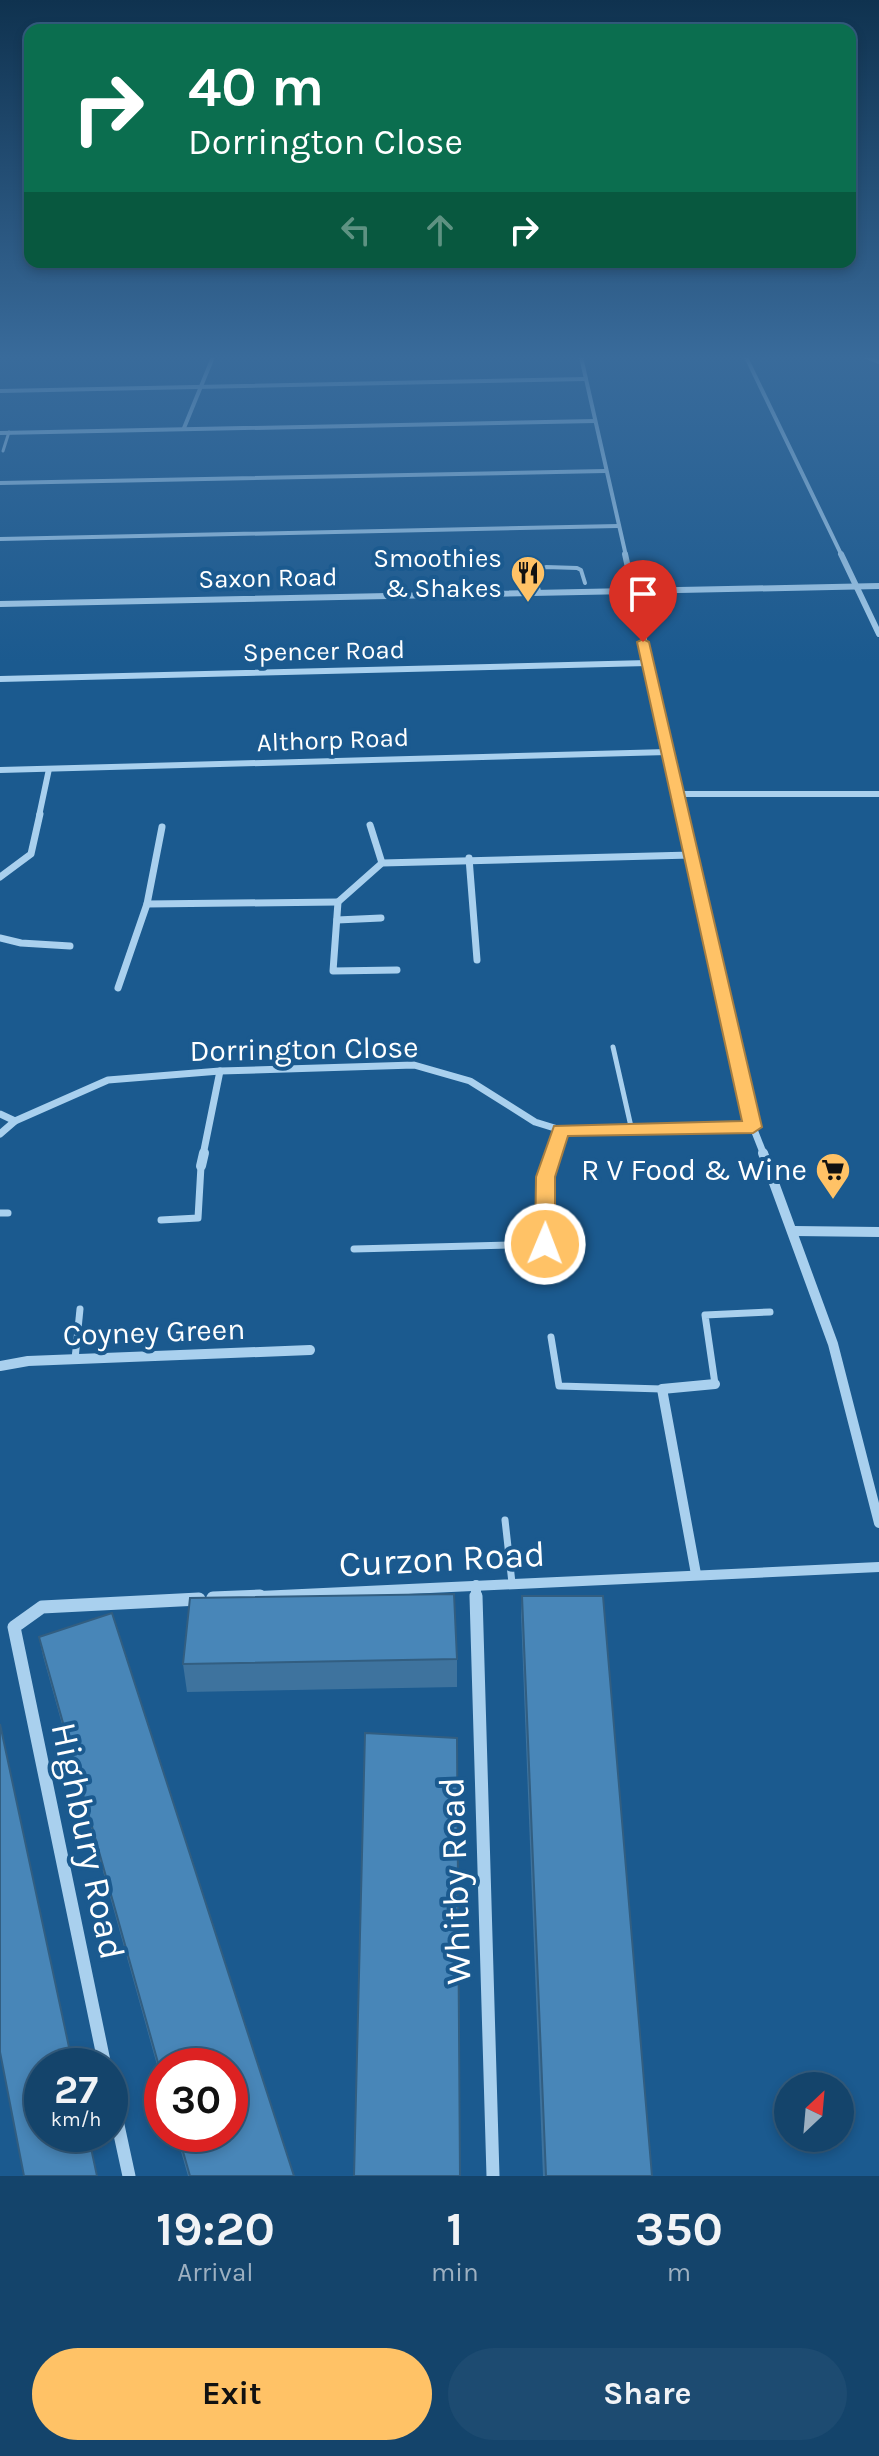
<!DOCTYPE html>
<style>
:root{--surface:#14446b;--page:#1d4b71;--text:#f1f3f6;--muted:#9db0c1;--line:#335c7e;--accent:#ffc266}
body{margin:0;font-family:Karla,sans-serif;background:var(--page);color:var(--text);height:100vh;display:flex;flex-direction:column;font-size:30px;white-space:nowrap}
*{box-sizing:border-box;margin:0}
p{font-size:26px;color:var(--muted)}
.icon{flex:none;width:44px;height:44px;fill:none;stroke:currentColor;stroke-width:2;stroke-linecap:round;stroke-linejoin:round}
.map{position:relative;height:2176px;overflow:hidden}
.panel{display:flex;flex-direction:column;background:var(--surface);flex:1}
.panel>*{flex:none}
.guide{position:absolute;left:24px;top:24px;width:832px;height:244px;border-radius:16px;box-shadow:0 4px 12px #0003,0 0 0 2px var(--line);background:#0b6e4f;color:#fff;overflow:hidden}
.needle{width:52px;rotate:26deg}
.fabs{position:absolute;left:774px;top:2072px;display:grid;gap:16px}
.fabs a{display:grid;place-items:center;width:80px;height:80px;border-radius:50%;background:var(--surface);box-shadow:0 4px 12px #0003,0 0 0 2px var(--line);font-size:40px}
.speed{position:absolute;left:24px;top:2048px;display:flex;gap:16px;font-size:40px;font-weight:700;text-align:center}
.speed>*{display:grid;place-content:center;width:104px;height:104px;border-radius:50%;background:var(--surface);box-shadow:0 4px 12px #0003,0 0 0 2px var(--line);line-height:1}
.speed small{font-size:20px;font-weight:400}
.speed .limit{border:12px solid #d22;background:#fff;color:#111}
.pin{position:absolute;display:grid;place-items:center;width:68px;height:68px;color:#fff;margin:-82px -34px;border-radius:50% 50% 50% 0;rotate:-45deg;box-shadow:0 0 8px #0007}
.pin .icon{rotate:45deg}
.me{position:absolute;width:88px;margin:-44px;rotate:1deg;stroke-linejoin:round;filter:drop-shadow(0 0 6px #0008)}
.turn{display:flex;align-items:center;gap:28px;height:168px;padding:0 32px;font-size:36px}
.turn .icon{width:104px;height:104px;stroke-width:2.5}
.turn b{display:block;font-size:56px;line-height:68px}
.lanes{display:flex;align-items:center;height:76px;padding:0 32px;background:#0003;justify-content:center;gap:40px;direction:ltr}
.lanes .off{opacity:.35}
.eta{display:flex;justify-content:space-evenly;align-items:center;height:136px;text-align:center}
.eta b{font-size:48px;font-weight:700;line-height:56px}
.primary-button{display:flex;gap:16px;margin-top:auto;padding:16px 32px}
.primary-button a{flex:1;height:92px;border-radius:48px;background:var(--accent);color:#111;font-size:32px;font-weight:700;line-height:92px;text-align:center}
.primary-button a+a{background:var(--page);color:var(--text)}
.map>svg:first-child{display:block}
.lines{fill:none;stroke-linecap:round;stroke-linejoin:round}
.service-far3{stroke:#a9d0ee;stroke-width:3}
.service-far2{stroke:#a9d0ee;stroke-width:4}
.service-far1{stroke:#a9d0ee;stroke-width:5}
.service{stroke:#a9d0ee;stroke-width:7}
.minor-far4{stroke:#a9d0ee;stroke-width:4}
.minor-far3{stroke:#a9d0ee;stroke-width:6}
.minor-far2{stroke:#a9d0ee;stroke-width:7}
.minor-far1{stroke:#a9d0ee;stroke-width:10}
.minor{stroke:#a9d0ee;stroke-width:13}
.wall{fill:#3e739e}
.building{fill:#4886b8;stroke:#325e81;stroke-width:2}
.route{fill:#ffc266;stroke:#a67e42;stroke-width:2}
.labels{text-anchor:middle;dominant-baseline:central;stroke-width:8;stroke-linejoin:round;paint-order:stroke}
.far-poi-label{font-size:26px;fill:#fff;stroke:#1b5a8f;text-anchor:end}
.far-street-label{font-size:26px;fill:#fff;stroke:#1b5a8f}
.street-label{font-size:30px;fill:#fff;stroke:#1b5a8f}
.poi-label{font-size:30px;fill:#fff;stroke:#1b5a8f;text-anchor:end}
.near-street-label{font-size:36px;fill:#fff;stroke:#1b5a8f}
</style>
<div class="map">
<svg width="879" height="2176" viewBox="0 0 879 2176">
<rect width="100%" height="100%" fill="#1b5a8f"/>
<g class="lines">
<!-- service-far3 -->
<polyline class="service-far3" points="3,451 9,432"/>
<!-- service-far2 -->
<polyline class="service-far2" points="539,591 534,572 546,567 577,568 581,570 585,583"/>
<!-- service-far1 -->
<polyline class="service-far1" points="613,1047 632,1131"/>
<!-- service -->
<g class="service">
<polyline points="0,1213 8,1213"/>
<polyline points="161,1220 198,1218 201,1166"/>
<polyline points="354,1249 545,1244"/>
<polyline points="551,1337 559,1386 662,1389"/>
<polyline points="75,1359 80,1309"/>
<polyline points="715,1384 705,1315 770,1312"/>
<polyline points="505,1520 512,1583"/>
</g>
<!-- minor-far4 -->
<g class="minor-far4">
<polyline points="581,357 626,556"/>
<polyline points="746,357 842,556"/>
<polyline points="866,357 879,362"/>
<polyline points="0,391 586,379"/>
<polyline points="184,428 213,357"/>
<polyline points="0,433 595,421"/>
<polyline points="0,483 605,471"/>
<polyline points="0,539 618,526"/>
</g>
<!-- minor-far3 -->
<g class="minor-far3">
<polyline points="625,554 683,816"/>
<polyline points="841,554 879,634"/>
<polyline points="0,604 879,586"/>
<polyline points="0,679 648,663"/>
<polyline points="0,770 668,752"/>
<polyline points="678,794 879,794"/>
<polyline points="39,816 49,769"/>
</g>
<!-- minor-far2 -->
<g class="minor-far2">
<polyline points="683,814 753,1127 764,1155"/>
<polyline points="370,825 382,863"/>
<polyline points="469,858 477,960"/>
<polyline points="0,877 31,854 40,814"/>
<polyline points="147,904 338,902"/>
<polyline points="337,920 381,918"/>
<polyline points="0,938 21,943 70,946"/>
<polyline points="397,970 333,971 338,902 382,863 691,855"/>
<polyline points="118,988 147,904 162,827"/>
<polyline points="0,1114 15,1121"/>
<polyline points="0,1134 15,1121 108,1080 220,1071 414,1065 470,1081 535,1122 561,1130 753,1127"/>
<polyline points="203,1155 220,1071"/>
<polyline points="553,1155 561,1130"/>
</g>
<!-- minor-far1 -->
<g class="minor-far1">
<polyline points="763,1153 833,1344 879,1523"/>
<polyline points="201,1166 204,1153"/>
<polyline points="794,1231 879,1232"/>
<polyline points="545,1244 546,1177 554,1153"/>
<polyline points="0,1366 28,1361 310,1350"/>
<polyline points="696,1574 662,1389 715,1384"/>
<polyline points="476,1585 476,1598"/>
<polyline points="217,1598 879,1567"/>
</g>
<!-- minor -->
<g class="minor">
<polyline points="476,1596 493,2176"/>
<polyline points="213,1598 260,1596"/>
<polyline points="105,2066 14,1627 42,1607 199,1599"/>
<polyline points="110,2088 129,2176"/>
</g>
</g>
<!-- wall -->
<g class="wall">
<polygon points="522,1596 652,2176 543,2176 521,1615"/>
<polygon points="39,1637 294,2176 188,2176 176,2134 230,2134 162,2066 162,2083 43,1656"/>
<polygon points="457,1659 457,1687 187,1692 183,1664"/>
</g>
<!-- building -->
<g class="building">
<polygon points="454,1594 457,1659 183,1664 190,1598"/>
<polygon points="522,1596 603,1596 652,2176 546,2176"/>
<polygon points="112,1613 294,2176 190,2176 178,2134 230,2134 230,2066 162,2066 162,2077 39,1637"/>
<polygon points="0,1724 73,2066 42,2066 42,2134 88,2134 97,2176 24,2176 0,2052"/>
<polygon points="365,1733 457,1738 460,2176 354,2176"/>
</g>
<!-- sky -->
<linearGradient id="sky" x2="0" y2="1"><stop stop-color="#0f324f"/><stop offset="0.54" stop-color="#396b9b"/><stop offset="1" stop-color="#396b9b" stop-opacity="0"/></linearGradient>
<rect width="879" height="662" fill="url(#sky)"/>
<!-- route -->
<polygon class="route" points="643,639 649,642 762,1127 753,1133 568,1136 555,1177 555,1244 545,1251 535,1244 536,1177 554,1126 742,1121 637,642"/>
<!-- icons -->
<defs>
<symbol id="restaurant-pin" viewBox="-11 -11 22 30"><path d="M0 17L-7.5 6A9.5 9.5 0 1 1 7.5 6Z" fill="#ffc266" stroke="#1b5a8f"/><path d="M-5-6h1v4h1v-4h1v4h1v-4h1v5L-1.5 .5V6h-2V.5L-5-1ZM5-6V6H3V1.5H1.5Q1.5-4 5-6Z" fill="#111"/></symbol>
<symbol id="supermarket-pin" viewBox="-11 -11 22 30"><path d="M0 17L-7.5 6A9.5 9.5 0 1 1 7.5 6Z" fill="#ffc266" stroke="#1b5a8f"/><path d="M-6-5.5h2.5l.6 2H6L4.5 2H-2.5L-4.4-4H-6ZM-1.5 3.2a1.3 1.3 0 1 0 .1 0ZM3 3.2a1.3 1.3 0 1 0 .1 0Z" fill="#111"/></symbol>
</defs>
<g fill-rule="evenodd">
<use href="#restaurant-pin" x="508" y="553" width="40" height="54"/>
<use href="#supermarket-pin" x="813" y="1150" width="40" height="54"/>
</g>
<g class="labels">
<!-- far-poi labels -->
<g class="far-poi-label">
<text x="502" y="558">Smoothies<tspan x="502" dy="30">&amp; Shakes</tspan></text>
</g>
<!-- far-street labels -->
<g class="far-street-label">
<text transform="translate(268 578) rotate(-1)">Saxon Road</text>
<text transform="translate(324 651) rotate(-1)">Spencer Road</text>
<text transform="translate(333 740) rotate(-2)">Althorp Road</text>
</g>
<!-- street labels -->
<g class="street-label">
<text transform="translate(304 1049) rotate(-1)">Dorrington Close</text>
<text transform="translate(154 1332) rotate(-2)">Coyney Green</text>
</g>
<!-- poi labels -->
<g class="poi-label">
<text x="807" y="1170">R V Food &amp; Wine</text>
</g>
<!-- near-street labels -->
<g class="near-street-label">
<text transform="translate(442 1559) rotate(-3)">Curzon Road</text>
<text transform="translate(88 1841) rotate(78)">Highbury Road</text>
<text transform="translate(455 1881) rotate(-92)">Whitby Road</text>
</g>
</g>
</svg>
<div class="fabs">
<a><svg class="needle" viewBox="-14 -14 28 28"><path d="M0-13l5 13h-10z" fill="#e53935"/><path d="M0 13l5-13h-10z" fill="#9db0c1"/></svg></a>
</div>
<div class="speed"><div>27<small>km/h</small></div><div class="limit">30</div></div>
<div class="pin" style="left:643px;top:642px;background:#d93025"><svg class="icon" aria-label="arrive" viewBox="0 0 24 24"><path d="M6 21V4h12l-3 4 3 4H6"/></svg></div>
<svg class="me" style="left:545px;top:1244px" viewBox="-20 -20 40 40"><circle r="17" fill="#ffc266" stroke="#fff" stroke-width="3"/><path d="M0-11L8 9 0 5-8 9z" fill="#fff"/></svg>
<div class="guide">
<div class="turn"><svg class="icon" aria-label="right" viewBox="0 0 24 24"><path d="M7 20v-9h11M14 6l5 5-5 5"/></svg><div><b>40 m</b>Dorrington Close</div></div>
<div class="lanes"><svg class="icon off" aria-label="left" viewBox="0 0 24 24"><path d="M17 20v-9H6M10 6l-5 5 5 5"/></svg><svg class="icon off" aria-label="ahead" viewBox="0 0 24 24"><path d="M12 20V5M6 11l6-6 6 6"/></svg><svg class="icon" aria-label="right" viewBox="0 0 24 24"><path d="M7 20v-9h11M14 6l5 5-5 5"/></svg></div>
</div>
</div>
<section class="panel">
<div class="eta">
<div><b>19:20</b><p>Arrival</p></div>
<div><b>1</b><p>min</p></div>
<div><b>350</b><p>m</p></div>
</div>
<div class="primary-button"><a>Exit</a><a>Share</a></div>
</section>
